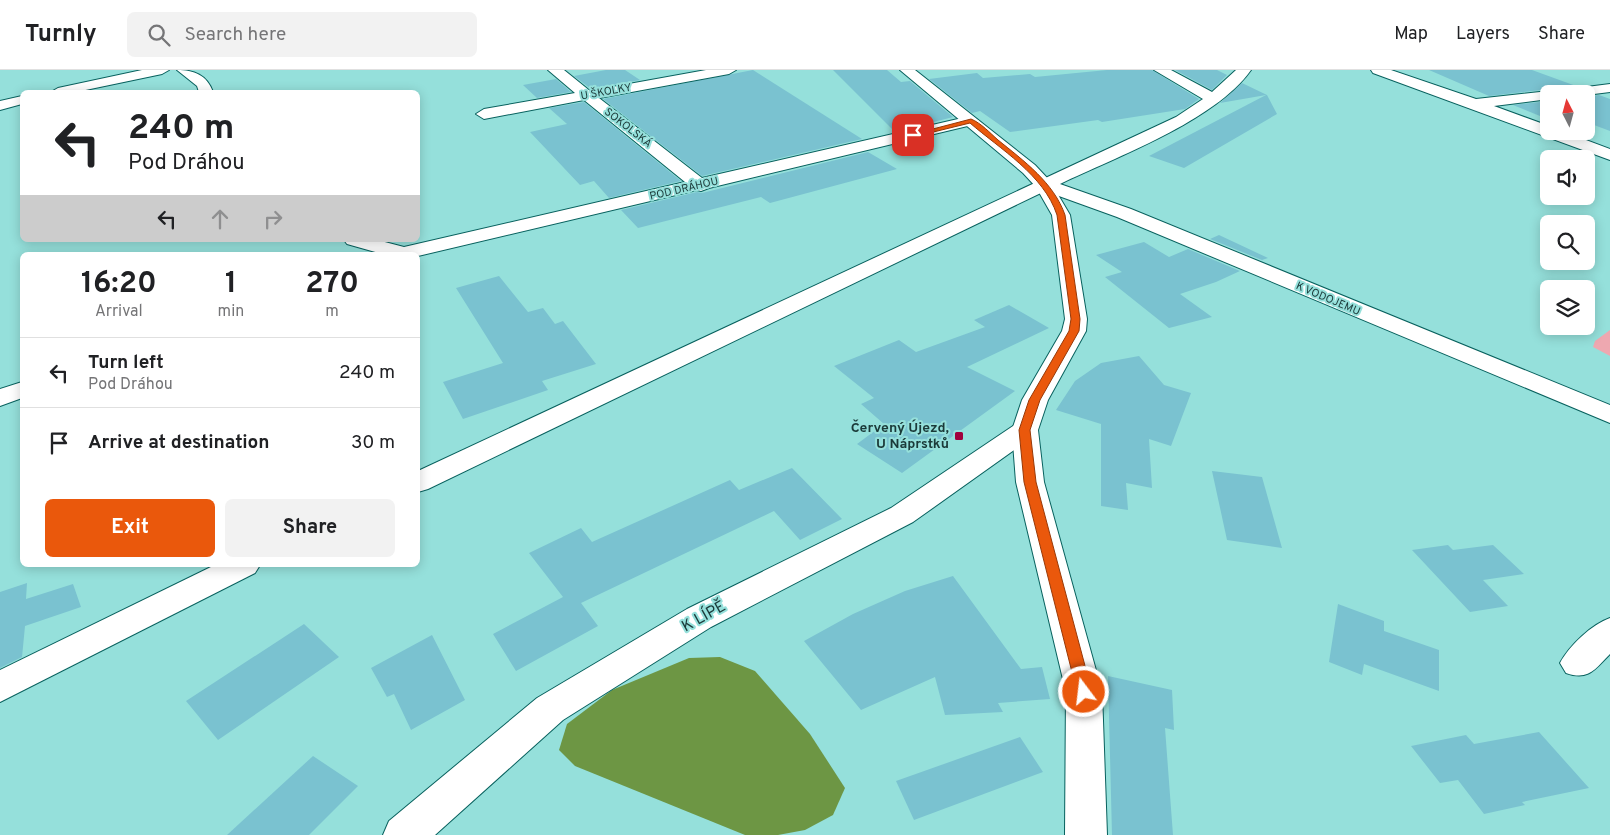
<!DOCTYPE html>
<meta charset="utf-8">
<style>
:root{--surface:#fff;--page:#f2f2f2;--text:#202124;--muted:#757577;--line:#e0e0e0;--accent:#ea580c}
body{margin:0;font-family:Overpass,sans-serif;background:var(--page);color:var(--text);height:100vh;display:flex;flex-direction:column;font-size:19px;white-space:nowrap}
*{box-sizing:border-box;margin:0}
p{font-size:16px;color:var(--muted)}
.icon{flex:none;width:28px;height:28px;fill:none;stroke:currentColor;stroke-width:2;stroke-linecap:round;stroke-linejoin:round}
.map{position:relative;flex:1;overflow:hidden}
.drawer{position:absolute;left:20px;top:182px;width:400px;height:315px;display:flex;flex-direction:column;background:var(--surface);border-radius:8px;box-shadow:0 2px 12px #0003}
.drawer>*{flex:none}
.top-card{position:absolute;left:20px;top:20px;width:400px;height:152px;border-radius:8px;box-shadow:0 2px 12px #0003;background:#fff;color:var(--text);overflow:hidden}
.needle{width:32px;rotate:354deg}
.tools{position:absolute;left:1540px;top:15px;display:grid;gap:10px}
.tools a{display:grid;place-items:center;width:55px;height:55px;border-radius:8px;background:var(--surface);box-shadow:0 2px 12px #0003;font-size:25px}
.pin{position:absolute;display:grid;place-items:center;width:42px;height:42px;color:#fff;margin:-21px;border-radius:10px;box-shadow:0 2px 8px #0006}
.me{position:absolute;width:55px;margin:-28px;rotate:345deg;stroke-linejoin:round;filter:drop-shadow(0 0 4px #0008)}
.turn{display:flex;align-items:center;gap:18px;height:105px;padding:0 25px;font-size:22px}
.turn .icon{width:65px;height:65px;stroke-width:2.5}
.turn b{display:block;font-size:35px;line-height:42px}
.lanes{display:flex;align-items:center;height:48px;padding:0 25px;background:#0003;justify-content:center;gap:25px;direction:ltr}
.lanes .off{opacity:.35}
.eta{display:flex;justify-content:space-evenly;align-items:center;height:85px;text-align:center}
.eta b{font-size:30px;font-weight:700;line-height:35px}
.primary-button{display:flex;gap:10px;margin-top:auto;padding:10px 25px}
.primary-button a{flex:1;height:58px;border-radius:8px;background:var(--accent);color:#fff;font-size:20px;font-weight:700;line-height:58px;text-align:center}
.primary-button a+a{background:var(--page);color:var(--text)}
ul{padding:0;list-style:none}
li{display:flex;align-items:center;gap:15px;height:70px;padding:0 25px;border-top:1px solid var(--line)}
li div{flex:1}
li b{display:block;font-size:19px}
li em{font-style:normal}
header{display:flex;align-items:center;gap:30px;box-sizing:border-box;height:70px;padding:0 25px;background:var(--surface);border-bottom:1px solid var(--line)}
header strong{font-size:24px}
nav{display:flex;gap:28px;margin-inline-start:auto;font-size:18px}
.search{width:350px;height:45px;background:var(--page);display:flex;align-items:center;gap:12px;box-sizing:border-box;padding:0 18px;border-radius:8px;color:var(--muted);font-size:19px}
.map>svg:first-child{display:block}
.green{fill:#eea8b0}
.water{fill:#6d9644}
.building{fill:#7ac2d0}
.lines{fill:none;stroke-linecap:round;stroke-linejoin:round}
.minor-casing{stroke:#08615e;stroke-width:2}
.major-casing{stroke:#08615e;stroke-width:2}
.minor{fill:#fff;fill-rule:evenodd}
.major{fill:#fff;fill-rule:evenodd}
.route{fill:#ea580c;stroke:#983908}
.poi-dot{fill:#a0013c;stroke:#95e0db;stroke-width:2}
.labels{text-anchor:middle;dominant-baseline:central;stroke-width:4;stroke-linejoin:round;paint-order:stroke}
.far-street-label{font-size:11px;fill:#1b3a39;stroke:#95e0db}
.poi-label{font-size:14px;font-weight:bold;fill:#1b3a39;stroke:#95e0db;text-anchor:end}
.near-street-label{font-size:16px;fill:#1b3a39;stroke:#95e0db}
</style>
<header>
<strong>Turnly</strong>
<div class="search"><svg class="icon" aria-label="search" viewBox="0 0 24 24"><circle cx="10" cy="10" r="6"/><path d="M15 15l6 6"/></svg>Search here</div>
<nav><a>Map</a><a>Layers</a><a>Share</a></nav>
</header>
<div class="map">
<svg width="1610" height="765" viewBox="0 0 1610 765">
<rect width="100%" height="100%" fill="#95e0db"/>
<!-- green -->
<polygon class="green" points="1610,260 1610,286 1593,277 1595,271"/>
<!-- water -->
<polygon class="water" points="720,587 755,601 810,664 845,718 833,745 805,760 778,765 745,765 575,696 559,680 567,654 612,620 689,588"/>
<!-- building -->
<g class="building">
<polygon points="606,0 625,0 640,10 591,19 574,6"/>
<polygon points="753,0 862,69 702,106 603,29"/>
<polygon points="833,0 887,0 901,12 910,11 953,47 895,62"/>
<polygon points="1107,0 1152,0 1199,29 1185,39 1102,52 1098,50 1010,62 980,41 972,43 929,9 977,3 983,8 1030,4 1035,7"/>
<polygon points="1175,0 1217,0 1227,5 1212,20"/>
<polygon points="1429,0 1532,0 1576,16 1563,18 1556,22 1549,19 1489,26"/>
<polygon points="556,9 571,22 537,28 523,15"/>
<polygon points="1242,13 1267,25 1277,44 1184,98 1149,86 1266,25 1220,33"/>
<polygon points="1599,25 1610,29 1610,61 1586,52 1586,27"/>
<polygon points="1549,31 1549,46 1540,46 1513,35"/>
<polygon points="584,32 681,111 609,128 594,111 580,115 530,62 567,54 549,38"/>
<polygon points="868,82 897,99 770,133 761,127 638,158 621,140 697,122 702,123"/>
<polygon points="1219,165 1268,188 1262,190 1210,169"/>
<polygon points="1144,172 1169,187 1188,179 1240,201 1216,212 1180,224 1212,247 1169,258 1105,207 1122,202 1096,185"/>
<polygon points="499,206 528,242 543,238 555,254 563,251 596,294 542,311 548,320 463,349 443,312 503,293 456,218"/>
<polygon points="1009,235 1049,258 967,297 1015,321 902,403 857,374 884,354 861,334 874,328 834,296 899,270 916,282 985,257 974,250"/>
<polygon points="1139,286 1164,315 1191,323 1171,376 1149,369 1152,418 1126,413 1128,440 1101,436 1101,354 1056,340 1075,311 1101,293"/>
<polygon points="792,398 842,449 800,470 774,441 581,533 598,556 516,601 493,564 563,527 529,483 581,458 592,472 730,410 739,420"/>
<polygon points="1212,401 1262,407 1282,478 1227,470"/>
<polygon points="1448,475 1453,480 1493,475 1524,504 1483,510 1508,536 1470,542 1412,480"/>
<polygon points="953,506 1021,599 1042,597 1050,629 998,633 1003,642 945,645 935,607 861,640 804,571 853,544 905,521"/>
<polygon points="27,513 26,529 73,514 81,537 25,556 22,587 0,598 0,522"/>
<polygon points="1338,534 1384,551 1384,561 1439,580 1439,621 1364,594 1362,605 1329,592"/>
<polygon points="304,554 339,587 218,670 186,631"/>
<polygon points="432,565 465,630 411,660 394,624 387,627 371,598"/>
<polygon points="1108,606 1172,620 1174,660 1165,658 1173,765 1112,765"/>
<polygon points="1539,662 1589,718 1522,732 1525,735 1484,744 1458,710 1440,713 1411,676 1466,665 1474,674"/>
<polygon points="1020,667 1043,702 914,750 896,711"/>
<polygon points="313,686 358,716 309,765 227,765"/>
</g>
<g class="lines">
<defs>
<g id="minor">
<polygon points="142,0 169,0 162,4 76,22 51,22 58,18"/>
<path d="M177,0C194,0 207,5 213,22H199L197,16Z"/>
<polygon points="548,0 564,0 590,21 706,0 736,0 729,4 599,28 702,108 971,46 979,51 976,54 709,118 701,121 697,120 418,186 386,185 347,174 344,170 377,170 404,177 685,112 584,30 484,49 476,44 484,39 575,23"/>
<path d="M1154,0H1171L1212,22L1236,0H1251C1215,51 1116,87 1060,114L1131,139L1610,335V353L1117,147L1045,121L428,419L418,422V401L1176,47L1203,29Z"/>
<polygon points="1371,0 1391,0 1476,29 1549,21 1554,22 1555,24 1549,24 1549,29 1494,36 1549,56 1549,61 1562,61 1610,79 1610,90 1373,3"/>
<polygon points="1610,14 1610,22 1586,25 1556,24 1563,20"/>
<polygon points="22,26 22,34 0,40 0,31"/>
<polygon points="22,312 22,328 0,336 0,319"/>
<polygon points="1025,352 1034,354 1038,360 1034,366 913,452 711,557 563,650 435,765 383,765 389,751 537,628 687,539 891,438 1016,354"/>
<polygon points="215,495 260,495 255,503 0,632 0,600"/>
<path d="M1610,548V584C1595,599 1589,611 1566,603L1560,593C1570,575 1591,555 1610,548Z"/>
</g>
<polygon id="major" points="900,0 915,0 1035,95 1050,111 1070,145 1087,249 1086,261 1048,330 1038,360 1044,412 1102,622 1107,765 1065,765 1066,622 1016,412 1012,360 1022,330 1062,261 1065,249 1052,145 1036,117 1023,103"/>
</defs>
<!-- minor casing -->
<use href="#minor" class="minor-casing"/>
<!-- major casing -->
<use href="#major" class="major-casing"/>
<!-- minor -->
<use href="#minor" class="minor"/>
<!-- major -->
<use href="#major" class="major"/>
</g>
<!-- route -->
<path class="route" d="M971,49C981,53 990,63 998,70C1024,91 1054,113 1065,145L1080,249L1079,261L1040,330L1030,360L1036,412L1092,622L1090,627L1084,629L1079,627L1077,622L1024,412L1019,360L1029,330L1069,261L1071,249L1057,145C1044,105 1000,79 970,53L913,67L910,65Z"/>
<!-- markers -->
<rect class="poi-dot" x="954" y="361" width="10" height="10" rx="2.5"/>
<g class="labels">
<!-- far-street labels -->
<g class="far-street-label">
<text transform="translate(606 22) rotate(-10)">U ŠKOLKY</text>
<text transform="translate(628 58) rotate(38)">SOKOLSKÁ</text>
<text transform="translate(684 119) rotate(-13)">POD DRÁHOU</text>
<text transform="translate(1328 229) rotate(23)">K VODOJEMU</text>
</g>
<!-- poi labels -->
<g class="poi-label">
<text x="949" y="358">Červený Újezd,<tspan x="949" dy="16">U Náprstků</tspan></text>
</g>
<!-- near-street labels -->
<g class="near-street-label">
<text transform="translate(704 547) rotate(-29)">K LÍPĚ</text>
</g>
</g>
</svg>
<div class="tools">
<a><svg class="needle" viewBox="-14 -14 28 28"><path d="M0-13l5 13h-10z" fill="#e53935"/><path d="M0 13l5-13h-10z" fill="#757577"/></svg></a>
<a><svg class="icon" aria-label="sound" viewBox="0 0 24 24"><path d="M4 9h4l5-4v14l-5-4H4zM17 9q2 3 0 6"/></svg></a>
<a><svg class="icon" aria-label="search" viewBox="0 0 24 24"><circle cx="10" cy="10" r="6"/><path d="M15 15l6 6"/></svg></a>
<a><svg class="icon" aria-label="layers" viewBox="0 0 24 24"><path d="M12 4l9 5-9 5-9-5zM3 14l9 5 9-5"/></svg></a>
</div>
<div class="pin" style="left:913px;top:65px;background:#d93025"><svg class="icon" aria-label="arrive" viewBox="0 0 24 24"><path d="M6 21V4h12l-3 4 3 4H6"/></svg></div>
<svg class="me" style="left:1084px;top:622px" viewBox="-20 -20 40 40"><circle r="17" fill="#ea580c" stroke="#fff" stroke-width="3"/><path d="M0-11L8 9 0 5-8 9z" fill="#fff"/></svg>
<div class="top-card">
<div class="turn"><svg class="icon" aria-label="left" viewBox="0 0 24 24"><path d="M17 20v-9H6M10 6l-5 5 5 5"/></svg><div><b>240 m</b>Pod Dráhou</div></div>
<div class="lanes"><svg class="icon" aria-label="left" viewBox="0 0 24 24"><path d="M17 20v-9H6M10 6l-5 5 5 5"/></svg><svg class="icon off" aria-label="ahead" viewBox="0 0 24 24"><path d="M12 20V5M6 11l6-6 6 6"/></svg><svg class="icon off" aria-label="right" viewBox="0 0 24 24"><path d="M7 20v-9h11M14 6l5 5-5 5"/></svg></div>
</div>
<section class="drawer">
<div class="eta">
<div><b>16:20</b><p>Arrival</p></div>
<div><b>1</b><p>min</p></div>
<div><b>270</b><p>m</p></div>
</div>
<ul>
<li><svg class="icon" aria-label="left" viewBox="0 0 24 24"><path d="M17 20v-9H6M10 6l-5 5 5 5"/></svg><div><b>Turn left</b><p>Pod Dráhou</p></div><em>240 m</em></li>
<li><svg class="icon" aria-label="arrive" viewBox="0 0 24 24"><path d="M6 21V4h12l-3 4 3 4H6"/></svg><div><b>Arrive at destination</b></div><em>30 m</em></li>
</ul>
<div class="primary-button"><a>Exit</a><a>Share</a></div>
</section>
</div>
